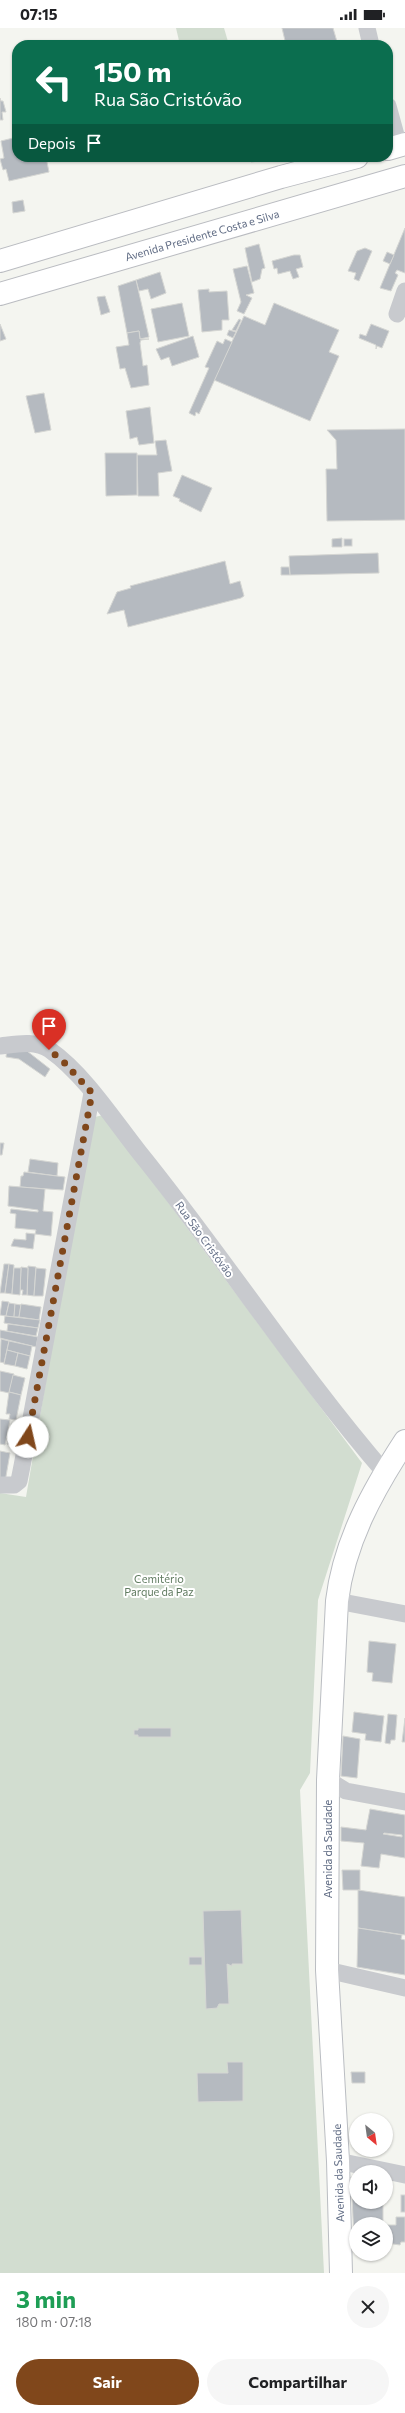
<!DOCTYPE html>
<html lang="pt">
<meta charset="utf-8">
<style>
:root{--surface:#fff;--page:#f6f6f6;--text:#202124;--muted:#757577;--accent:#80471b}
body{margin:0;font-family:Commissioner,sans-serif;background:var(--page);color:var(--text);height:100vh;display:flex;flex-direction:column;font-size:15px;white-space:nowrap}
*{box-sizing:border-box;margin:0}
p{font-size:13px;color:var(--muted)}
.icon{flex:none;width:22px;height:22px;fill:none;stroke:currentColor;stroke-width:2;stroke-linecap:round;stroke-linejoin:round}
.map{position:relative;height:2245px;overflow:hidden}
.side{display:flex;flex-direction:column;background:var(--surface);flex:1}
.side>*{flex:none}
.banner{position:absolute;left:12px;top:12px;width:381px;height:122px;border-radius:16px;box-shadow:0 1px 3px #0004;background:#0b6e4f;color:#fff;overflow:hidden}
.needle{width:26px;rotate:151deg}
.fabs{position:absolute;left:349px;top:2085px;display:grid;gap:8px}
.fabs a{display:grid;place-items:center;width:44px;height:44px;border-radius:50%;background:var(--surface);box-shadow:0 1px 3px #0004;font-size:20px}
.pin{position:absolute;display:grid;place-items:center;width:34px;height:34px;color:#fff;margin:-41px -17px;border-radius:50% 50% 50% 0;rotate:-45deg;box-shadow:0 0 4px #0007}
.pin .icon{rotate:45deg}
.me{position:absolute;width:44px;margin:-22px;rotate:10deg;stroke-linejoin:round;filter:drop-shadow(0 0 3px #0008)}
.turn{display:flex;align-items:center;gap:14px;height:84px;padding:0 16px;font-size:18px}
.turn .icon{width:52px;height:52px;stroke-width:2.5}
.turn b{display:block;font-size:28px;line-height:34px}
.then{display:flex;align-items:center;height:38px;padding:0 16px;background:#0003;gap:8px;font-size:15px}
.round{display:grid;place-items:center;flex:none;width:42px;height:42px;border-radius:21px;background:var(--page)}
.head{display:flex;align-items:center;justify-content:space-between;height:68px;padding:0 16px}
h1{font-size:24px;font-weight:700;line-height:30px;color:#1e9e55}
.cta{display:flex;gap:8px;margin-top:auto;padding:8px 16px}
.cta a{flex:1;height:46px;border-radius:24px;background:var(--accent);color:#fff;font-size:16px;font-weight:700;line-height:46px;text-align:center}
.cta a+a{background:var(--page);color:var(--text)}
.status{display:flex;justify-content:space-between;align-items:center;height:28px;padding:0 20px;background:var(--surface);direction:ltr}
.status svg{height:11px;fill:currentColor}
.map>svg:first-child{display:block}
.green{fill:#d2ddd0}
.building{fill:#b5bac0;stroke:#d5d6d3;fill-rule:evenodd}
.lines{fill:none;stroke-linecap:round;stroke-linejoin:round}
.secondary-casing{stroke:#babdc2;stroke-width:24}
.primary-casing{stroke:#babcc1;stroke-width:24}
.street{stroke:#c8cace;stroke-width:17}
.secondary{stroke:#fff;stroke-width:22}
.primary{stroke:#fff;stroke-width:22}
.route{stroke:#80471b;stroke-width:7;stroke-dasharray:0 12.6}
.labels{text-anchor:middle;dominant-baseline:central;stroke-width:4;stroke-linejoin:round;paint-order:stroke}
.street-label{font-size:11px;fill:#606c84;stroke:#fff}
.park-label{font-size:11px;fill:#607b60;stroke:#fff}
</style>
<div class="status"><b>07:15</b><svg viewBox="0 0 49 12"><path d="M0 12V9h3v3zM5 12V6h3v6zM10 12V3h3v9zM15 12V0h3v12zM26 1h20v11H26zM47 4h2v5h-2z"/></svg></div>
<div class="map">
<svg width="405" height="2245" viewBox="0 0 405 2245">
<rect width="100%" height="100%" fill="#f4f5f0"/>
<!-- green -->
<g class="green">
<polygon points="176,0 224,0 229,17 180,17"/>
<polygon points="103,1087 362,1435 318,1572 310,1745 300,1762 324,2245 0,2245 0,1465 26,1469 91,1090"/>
</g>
<!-- building -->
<g class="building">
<polygon points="282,0 333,0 338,17 286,17"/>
<polygon points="0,70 1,73 3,73 6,84 2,84 3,92 0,92"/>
<polygon points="17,109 17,129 46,129 49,144 9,153 6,141 3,142 0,131 4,130 1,113"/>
<polygon points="250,129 258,129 259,133 251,134"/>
<polygon points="23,172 25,183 13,185 12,174"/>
<polygon points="405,200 405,245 397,242 395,245 398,247 391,263 380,260"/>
<polygon points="259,216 265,240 262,241 260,251 252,254 245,220"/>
<polygon points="365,220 372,223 359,253 354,251 356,245 348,243 357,223"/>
<polygon points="387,224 394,227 390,236 383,233"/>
<polygon points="294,227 300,227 303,239 296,241 299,249 293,251 290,243 278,246 277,240 274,241 272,233"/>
<polygon points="247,238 254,265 246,267 252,270 244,286 237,283 241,274 233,241"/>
<polygon points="160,244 166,265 151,271 148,261 139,263 136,252"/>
<polygon points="136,252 149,309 140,311 139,303 127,305 118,258"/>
<polygon points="209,261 209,264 227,263 229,292 222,292 222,302 202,304 198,262"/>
<polygon points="105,268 110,284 101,287 97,269"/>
<polygon points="182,275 189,308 158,314 151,281"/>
<polygon points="274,275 339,302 329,324 339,328 310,393 214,352 244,288 265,297"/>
<polygon points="239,291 241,292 236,303 232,302"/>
<polygon points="0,296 6,311 0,313"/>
<polygon points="371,296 389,303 382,320 377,318 376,321 376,317 359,310 360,306 366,308"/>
<polygon points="229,302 236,304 233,310 227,307"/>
<polygon points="139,303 140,311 149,311 141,312 140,315 143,338 147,337 149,357 131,360 125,340 120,341 116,319 129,317 127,305"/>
<polygon points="193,308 199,329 172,338 169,329 161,332 156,321"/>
<polygon points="225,311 232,314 199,386 196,384 195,388 189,385 209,340 205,339 217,313 223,316"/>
<polygon points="44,365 51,402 35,405 26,368"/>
<polygon points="150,379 154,415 139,417 137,409 130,411 126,383"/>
<polygon points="405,401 405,492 327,493 326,441 337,441 336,412 327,402"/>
<polygon points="166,412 172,443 158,445 159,468 138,468 137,427 157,427 155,413"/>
<polygon points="105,425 137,425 137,467 106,468"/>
<polygon points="182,447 212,460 201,484 179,473 180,471 173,468"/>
<polygon points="342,510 342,519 332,519 332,511"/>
<rect x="344" y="511" width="8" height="7"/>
<polygon points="378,525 379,545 290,547 289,528"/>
<polygon points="225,533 230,556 240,553 244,568 241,570 128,599 124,582 107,586 117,564 131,560 130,558"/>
<polygon points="281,539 289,539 290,547 281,547"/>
<polygon points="7,1020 27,1023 50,1041 45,1049 19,1031 6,1029"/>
<polygon points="0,1115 4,1115 2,1127 0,1127"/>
<polygon points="30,1131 58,1135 57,1148 28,1144"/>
<polygon points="24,1144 65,1149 63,1162 20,1159 21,1148 23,1148"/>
<polygon points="9,1158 45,1161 43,1183 53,1184 51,1208 35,1206 36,1202 15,1200 16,1186 10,1185 11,1181 38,1184 38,1182 8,1178"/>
<polygon points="26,1205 35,1206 33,1221 11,1218 14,1211 26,1212"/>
<polygon points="4,1236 9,1236 5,1265 0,1265"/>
<polygon points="9,1236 14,1237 12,1266 5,1265"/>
<polygon points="28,1238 36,1239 34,1268 27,1267"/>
<polygon points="21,1239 28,1240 27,1267 22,1267 23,1262 20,1262"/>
<polygon points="14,1240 21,1240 20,1267 12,1266"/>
<polygon points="36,1240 46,1241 43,1268 34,1268"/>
<polygon points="2,1273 9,1274 6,1288 0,1287"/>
<polygon points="9,1275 15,1276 14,1289 6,1288"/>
<polygon points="15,1276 21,1277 19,1289 14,1289"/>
<polygon points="21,1276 41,1279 39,1292 19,1289"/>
<polygon points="5,1288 40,1292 38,1300 4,1295"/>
<polygon points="8,1296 38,1300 36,1308 7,1303"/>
<polygon points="0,1302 38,1309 36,1319 0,1310"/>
<polygon points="1,1311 9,1313 4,1335 0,1334"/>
<polygon points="9,1313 32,1318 30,1328 7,1322"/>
<polygon points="7,1322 18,1325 15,1338 4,1336"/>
<polygon points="18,1325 30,1328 27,1341 15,1338"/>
<polygon points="0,1343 14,1346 9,1365 0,1363"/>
<polygon points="13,1347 25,1350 21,1367 9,1364"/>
<polygon points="9,1364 21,1367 16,1392 9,1391 10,1386 6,1386"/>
<polygon points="0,1391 10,1392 5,1417 0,1416"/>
<polygon points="9,1410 13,1410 12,1417 7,1416"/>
<polygon points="0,1423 10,1425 5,1454 0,1453"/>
<polygon points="369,1613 396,1616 392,1655 372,1653 373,1645 367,1644"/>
<polygon points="354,1684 384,1688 381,1714 365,1712 366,1706 352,1704"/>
<polygon points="388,1686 397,1687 395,1712 391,1712 390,1716 385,1715"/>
<polygon points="405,1690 405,1714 402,1714"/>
<polygon points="138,1700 171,1700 171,1709 138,1709 138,1707 134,1707 134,1702 138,1702"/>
<polygon points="343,1708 360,1711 357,1750 341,1748"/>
<path d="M370,1781L405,1787V1830L381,1826L379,1840L361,1838L364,1815L341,1813V1799L366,1802ZM384,1805L402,1807V1809L383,1806Z"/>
<polygon points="342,1842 360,1842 360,1862 343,1862"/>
<polygon points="358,1862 405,1869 405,1907 358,1900"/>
<polygon points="241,1882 243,1936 232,1936 232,1938 227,1936 229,1976 219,1976 217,1980 206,1981 203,1883"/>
<polygon points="358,1900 402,1907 401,1911 405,1912 405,1947 357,1939"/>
<rect x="189" y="1929" width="13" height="8"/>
<polygon points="227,2034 243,2034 243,2073 198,2074 197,2045 228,2045"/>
<polygon points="351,2044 365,2044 365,2055 352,2055"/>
<polygon points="351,2149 356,2150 356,2174 383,2174 383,2196 356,2196 356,2210 354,2210"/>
<rect x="401" y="2167" width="4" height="17"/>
<polygon points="396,2189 405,2189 405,2214 401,2214 400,2217 386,2215 386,2197 396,2197"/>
</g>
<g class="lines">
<defs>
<path id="secondary" d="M341,2245L338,2133L327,1942L328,1752L337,1573C344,1514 373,1462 405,1413"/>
<g id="primary">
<polyline points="388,121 405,116"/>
<polyline points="0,233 281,149 357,129"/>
<polyline points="0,266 405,148"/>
</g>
</defs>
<!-- secondary casing -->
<use href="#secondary" class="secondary-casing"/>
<!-- primary casing -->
<use href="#primary" class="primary-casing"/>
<!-- street -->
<g class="street">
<polyline points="367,0 371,17"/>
<polyline points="388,78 399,118"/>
<polyline points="397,286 405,263"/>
<path d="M0,1018C17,1016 35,1012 50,1022C84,1046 113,1091 139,1124C224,1229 297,1343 385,1445"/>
<polyline points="0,1457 14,1457 19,1453 22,1438 92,1065"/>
<polyline points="337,1573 405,1586"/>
<polyline points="328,1752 346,1763 405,1774"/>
<polyline points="327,1942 405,1960"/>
<polyline points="338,2133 405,2147"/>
</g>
<!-- secondary -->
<use href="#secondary" class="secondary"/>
<!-- primary -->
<use href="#primary" class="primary"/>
</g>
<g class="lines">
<!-- route -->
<polyline class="route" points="28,1409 92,1065 62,1032 49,1022"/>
</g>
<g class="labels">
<!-- street labels -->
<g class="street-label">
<text transform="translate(202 207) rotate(-16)">Avenida Presidente Costa e Silva</text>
<text transform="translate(205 1211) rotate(54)">Rua São Cristóvão</text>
<text transform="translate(327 1821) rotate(-90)">Avenida da Saudade</text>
<text transform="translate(338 2145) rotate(-92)">Avenida da Saudade</text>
</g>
<!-- park labels -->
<g class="park-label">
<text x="159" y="1550">Cemitério<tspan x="159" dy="13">Parque da Paz</tspan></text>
</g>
</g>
</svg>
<div class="fabs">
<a><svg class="needle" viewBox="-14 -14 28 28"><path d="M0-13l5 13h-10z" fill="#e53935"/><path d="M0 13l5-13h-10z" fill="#757577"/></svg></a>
<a><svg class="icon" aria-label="sound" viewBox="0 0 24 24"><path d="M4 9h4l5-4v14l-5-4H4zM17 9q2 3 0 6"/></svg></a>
<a><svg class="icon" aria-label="layers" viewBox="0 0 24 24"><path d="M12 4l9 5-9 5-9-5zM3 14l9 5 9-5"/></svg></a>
</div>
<div class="pin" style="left:49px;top:1022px;background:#d93025"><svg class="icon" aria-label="arrive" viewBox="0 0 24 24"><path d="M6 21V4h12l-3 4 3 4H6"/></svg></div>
<svg class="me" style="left:28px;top:1409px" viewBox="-20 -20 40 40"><circle r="19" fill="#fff"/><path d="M0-13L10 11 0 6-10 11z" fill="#80471b"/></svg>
<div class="banner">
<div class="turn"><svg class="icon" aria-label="left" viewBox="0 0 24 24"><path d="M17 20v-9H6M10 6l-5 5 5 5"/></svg><div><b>150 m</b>Rua São Cristóvão</div></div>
<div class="then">Depois<svg class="icon" aria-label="arrive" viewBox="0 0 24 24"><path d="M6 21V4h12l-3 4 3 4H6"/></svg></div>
</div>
</div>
<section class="side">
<div class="head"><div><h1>3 min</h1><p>180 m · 07:18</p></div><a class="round"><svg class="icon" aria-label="close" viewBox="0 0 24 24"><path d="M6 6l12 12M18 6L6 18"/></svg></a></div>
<div class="cta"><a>Sair</a><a>Compartilhar</a></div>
</section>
